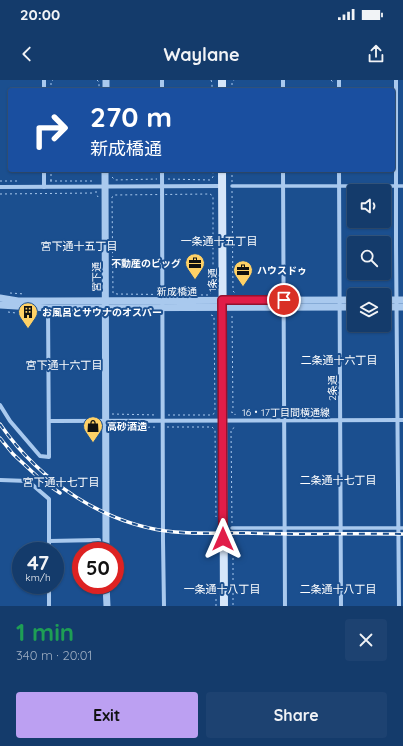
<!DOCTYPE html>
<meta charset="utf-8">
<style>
:root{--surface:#143b6b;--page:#1d4271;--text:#f1f3f6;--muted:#9dadc1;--line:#33557e;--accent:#bca0f2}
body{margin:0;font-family:Quicksand,"Noto Sans JP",sans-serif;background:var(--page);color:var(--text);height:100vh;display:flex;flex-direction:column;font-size:15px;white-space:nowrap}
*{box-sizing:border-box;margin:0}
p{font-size:13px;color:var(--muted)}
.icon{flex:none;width:22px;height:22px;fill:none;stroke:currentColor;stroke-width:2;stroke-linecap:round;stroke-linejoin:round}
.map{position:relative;height:526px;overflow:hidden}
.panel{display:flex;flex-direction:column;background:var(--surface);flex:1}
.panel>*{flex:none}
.guide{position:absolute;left:8px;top:8px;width:387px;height:84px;border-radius:4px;box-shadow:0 1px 3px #0004,0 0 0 1px var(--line);background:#1a4fa0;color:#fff;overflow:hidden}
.buttons{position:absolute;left:347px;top:104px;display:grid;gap:8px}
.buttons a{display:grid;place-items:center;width:44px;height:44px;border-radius:4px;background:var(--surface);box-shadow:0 1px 3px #0004,0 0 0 1px var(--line);font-size:20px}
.speed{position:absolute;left:12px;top:462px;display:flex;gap:8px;font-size:20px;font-weight:700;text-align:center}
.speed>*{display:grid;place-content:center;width:52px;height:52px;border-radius:50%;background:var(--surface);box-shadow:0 1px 3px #0004,0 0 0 1px var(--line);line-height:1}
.speed small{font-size:10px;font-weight:400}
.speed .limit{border:6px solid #d22;background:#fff;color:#111}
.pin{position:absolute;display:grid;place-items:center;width:34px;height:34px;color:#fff;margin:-17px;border:2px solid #fff;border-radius:50%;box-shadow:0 1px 4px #0007}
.me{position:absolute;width:44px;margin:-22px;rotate:0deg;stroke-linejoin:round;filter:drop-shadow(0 0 3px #0008)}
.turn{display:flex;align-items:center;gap:14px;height:84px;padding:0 16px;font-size:18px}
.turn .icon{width:52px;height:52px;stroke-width:2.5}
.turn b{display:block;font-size:28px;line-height:34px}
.round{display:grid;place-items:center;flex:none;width:42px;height:42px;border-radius:4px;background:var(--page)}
.headline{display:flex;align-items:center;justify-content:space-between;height:68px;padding:0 16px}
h1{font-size:24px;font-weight:800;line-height:30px;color:#1e9e55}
.cta{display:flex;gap:8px;margin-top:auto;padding:8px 16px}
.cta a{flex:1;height:46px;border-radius:4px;background:var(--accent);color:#111;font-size:16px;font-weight:800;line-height:46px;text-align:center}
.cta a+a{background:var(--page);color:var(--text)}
.status{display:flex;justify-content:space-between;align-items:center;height:28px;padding:0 20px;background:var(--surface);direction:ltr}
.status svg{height:11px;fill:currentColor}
header{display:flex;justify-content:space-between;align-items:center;height:52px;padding:0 16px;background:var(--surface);font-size:18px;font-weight:800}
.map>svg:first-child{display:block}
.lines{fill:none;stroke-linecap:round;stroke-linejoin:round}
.path{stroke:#a9c9ee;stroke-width:1;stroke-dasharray:2 3;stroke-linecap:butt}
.pedestrian{stroke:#a9c9ee;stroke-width:3.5}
.minor{stroke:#a9c9ee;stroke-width:4}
.tertiary{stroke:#a9c9ee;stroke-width:7}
.secondary{stroke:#d6e6fa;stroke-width:8}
.rail-casing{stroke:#fff;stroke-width:3.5}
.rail{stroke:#1b4f8f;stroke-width:2;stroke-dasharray:6;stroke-linecap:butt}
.route-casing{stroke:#92132f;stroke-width:10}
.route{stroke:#e11d48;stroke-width:7}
.labels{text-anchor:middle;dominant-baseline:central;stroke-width:4;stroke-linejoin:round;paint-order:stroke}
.poi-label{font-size:10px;font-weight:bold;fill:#fff;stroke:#1b4f8f;text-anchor:start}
.street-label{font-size:10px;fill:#fff;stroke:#1b4f8f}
.neighbourhood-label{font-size:11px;fill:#fff;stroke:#1b4f8f}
</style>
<div class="status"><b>20:00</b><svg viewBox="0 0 49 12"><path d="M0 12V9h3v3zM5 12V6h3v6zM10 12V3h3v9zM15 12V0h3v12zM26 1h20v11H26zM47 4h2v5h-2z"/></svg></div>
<header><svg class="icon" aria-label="back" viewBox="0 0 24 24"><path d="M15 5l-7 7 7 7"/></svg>Waylane<svg class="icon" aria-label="share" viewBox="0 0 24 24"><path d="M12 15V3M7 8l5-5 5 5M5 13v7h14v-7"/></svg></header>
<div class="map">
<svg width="403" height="526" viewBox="0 0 403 526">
<rect width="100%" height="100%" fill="#1b4f8f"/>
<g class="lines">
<!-- path -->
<g class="path">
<polyline points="97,0 99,2 99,10"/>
<polyline points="211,0 212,3 212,10"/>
<polyline points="331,0 334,3"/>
<polyline points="51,10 51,2 53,0"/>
<polyline points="232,10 232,3 234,0"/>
<polyline points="232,90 232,102"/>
<polyline points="112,97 115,100 157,99"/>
<polyline points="168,99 210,100 213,97 213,90"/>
<polyline points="0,101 17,101"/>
<polyline points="50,101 95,101"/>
<polyline points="51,101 51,90"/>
<polyline points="96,111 96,113 98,117"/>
<polyline points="232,111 233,211 235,213"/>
<polyline points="0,114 95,113"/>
<polygon points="210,114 213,116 213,211 208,215 117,214 113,213 112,117 115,115"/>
<polyline points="10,213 25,214"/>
<polyline points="8,232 16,233"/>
<polyline points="211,235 214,236 215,332"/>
<polyline points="232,236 233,331"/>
<polyline points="231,332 235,333 235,335"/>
<polyline points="112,334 157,335"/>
<polyline points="168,335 212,335 216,332"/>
<polyline points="167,347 212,347"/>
<polyline points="212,347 215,350 216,437"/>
<polyline points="113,348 158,347"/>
<polyline points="232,443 231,350 235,347"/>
<polyline points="233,453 233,526"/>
<polyline points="216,526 216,506"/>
</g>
<!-- pedestrian -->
<g class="pedestrian">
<polyline points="232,106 403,106"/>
<polyline points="232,448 403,448"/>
</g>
<!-- minor -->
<g class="minor">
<polyline points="44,0 44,10"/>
<polyline points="283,0 283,10"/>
<polyline points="339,0 339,10"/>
<polyline points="396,0 396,164 399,526"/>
<polyline points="162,10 162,0"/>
<polyline points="44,90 44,107"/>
<polyline points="162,90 163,461 164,526"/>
<polyline points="283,90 285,526"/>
<polyline points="339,90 341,526"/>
<polyline points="0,107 222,106"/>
<polyline points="0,325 10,341 40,376 49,377 48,227"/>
<polyline points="49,341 403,340"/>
<polyline points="0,400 28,401 49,419 49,471"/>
<polyline points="49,461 99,460 100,471"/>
<polyline points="49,505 49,526"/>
</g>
<!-- tertiary -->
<g class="tertiary">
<polyline points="106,10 106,0"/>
<polyline points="105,90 106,471"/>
<polyline points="0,218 18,221 48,221 354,220"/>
<polyline points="384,220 403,220"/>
<polyline points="0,225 48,228 354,227"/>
<polyline points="384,227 403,227"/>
<polyline points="106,505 107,526"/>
</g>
<!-- secondary -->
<g class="secondary">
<polyline points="222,0 222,10"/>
<polyline points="222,90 224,526"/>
</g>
<defs>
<g id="rail">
<path d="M0,344C39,401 106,446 175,452C199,454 224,453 248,453C300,455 351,453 403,454"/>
<polyline points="0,358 13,374 40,399 60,413"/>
</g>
</defs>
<!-- rail casing -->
<use href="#rail" class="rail-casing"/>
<!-- rail -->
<use href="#rail" class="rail"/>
</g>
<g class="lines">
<defs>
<polyline id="route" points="223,459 222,220 284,220"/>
</defs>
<!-- route casing -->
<use href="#route" class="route-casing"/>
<!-- route -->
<use href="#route" class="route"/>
</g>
<!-- icons -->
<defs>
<symbol id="office-pin" viewBox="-11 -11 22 30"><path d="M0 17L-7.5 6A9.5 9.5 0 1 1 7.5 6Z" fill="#ffd166" stroke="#1b4f8f"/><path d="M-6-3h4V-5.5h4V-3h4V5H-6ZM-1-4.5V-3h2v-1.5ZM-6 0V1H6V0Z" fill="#111"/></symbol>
<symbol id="building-pin" viewBox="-11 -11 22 30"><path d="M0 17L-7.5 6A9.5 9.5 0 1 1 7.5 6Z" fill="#ffd166" stroke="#1b4f8f"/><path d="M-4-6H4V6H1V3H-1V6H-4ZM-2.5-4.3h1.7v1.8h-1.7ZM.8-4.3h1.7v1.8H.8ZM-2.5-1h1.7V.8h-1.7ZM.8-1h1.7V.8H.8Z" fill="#111"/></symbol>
<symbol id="shop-pin" viewBox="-11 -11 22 30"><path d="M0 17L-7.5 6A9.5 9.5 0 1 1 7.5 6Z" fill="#ffd166" stroke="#1b4f8f"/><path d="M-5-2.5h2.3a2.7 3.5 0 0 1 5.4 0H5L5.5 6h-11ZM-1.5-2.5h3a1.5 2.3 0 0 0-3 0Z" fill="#111"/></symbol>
</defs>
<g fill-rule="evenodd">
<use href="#office-pin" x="184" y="172" width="22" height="30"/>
<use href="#office-pin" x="232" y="179" width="22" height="30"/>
<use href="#building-pin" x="17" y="221" width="22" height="30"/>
<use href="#shop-pin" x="82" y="335" width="22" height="30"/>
</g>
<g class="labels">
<!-- poi labels -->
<g class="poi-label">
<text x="181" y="183" text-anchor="end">不動産のビッグ</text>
<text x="257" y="190">ハウスドゥ</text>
<text x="42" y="232">お風呂とサウナのオスパー</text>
<text x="107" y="346">高砂酒造</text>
</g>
<!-- street labels -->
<g class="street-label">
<text transform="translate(96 197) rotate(-90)">宮下通</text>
<text transform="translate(212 200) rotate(-90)">1条通</text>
<text x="177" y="211">新成橋通</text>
<text transform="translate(332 308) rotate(-90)">2条通</text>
<text x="286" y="332">16・17丁目間横通線</text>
</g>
<!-- neighbourhood labels -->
<g class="neighbourhood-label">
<text x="219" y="161">一条通十五丁目</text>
<text x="79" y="166">宮下通十五丁目</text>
<text x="339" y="280">二条通十六丁目</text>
<text x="64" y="285">宮下通十六丁目</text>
<text x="338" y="400">二条通十七丁目</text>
<text x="61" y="402">宮下通十七丁目</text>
<text x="222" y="509">一条通十八丁目</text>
<text x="338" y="509">二条通十八丁目</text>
</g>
</g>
</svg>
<div class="buttons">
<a><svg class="icon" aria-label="sound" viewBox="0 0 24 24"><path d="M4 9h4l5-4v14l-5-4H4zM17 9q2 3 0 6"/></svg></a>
<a><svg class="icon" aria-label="search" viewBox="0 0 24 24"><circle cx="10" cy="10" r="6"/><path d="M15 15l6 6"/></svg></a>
<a><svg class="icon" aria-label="layers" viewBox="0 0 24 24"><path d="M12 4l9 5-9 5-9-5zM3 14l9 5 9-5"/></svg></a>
</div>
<div class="speed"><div>47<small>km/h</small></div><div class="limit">50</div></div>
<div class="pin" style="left:284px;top:220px;background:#d93025"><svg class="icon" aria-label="arrive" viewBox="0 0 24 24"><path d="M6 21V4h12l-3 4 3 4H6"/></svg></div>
<svg class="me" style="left:223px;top:459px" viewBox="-20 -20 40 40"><path d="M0-17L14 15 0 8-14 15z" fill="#e11d48" stroke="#fff" stroke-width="4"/></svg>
<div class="guide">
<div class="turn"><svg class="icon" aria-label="right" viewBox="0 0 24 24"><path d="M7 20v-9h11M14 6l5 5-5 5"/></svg><div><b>270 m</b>新成橋通</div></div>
</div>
</div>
<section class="panel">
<div class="headline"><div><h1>1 min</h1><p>340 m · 20:01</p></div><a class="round"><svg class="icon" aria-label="close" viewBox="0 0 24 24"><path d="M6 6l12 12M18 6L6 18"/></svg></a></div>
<div class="cta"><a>Exit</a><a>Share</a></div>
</section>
